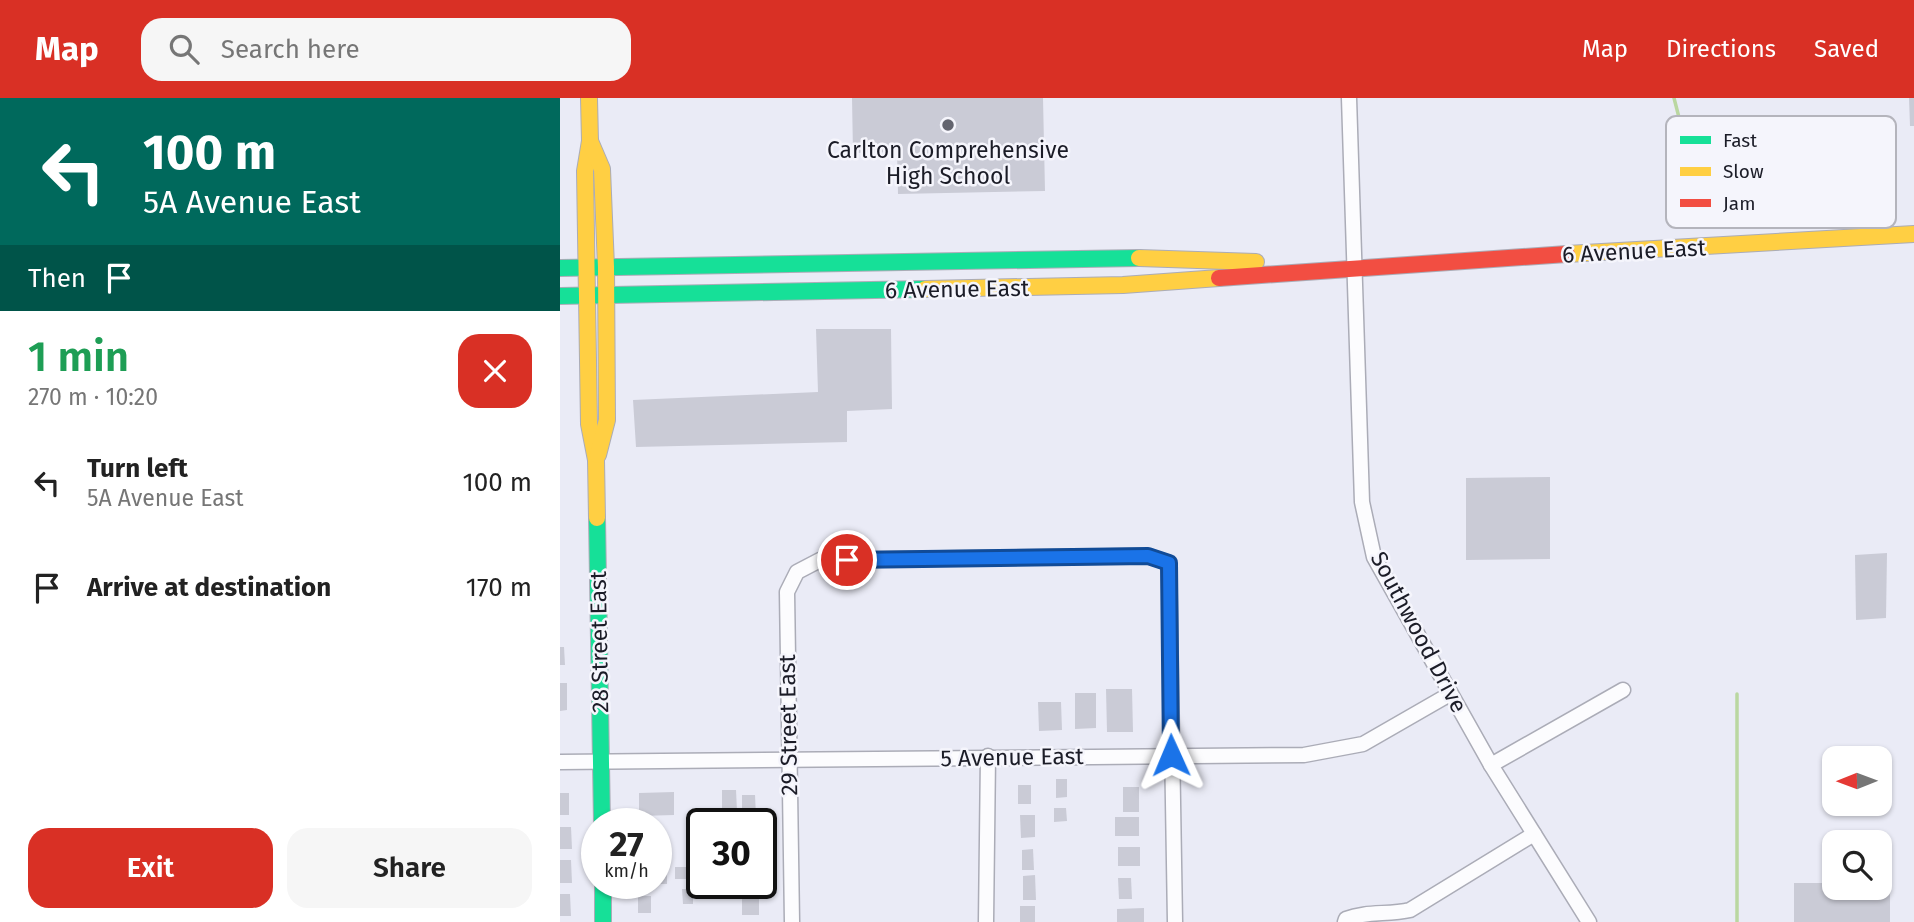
<!DOCTYPE html>
<meta charset="utf-8">
<style>
:root{--surface:#fff;--page:#f6f6f6;--text:#222;--muted:#767676;--accent:#d93025}
body{margin:0;font-family:"Fira Sans",sans-serif;background:var(--page);color:var(--text);height:100vh;display:flex;flex-direction:column;font-size:26px;white-space:nowrap}
*{box-sizing:border-box;margin:0}
p{font-size:23px;color:var(--muted)}
.icon{flex:none;width:38px;height:38px;fill:none;stroke:currentColor;stroke-width:2;stroke-linecap:round;stroke-linejoin:round}
.map{position:relative;flex:1;overflow:hidden}
.drawer{display:flex;flex-direction:column;background:var(--surface);width:560px}
.drawer>*{flex:none}
.hud{background:#00695c;color:#fff;overflow:hidden}
.needle{width:46px;rotate:269deg}
.tools{position:absolute;left:1262px;top:648px;display:grid;gap:14px}
.tools a{display:grid;place-items:center;width:70px;height:70px;border-radius:14px;background:var(--surface);box-shadow:0 2px 5px #0004;font-size:35px}
.speed{position:absolute;left:21px;top:710px;display:flex;gap:14px;font-size:35px;font-weight:700;text-align:center}
.speed>*{display:grid;place-content:center;width:91px;height:91px;border-radius:50%;background:var(--surface);box-shadow:0 2px 5px #0004;line-height:1}
.speed small{font-size:18px;font-weight:400}
.speed .limit{border:4px solid #111;border-radius:10px;background:#fff;color:#111}
.pin{position:absolute;display:grid;place-items:center;width:60px;height:60px;color:#fff;margin:-30px;border:4px solid #fff;border-radius:50%;box-shadow:0 2px 7px #0007}
.me{position:absolute;width:77px;margin:-38px;rotate:359deg;stroke-linejoin:round;filter:drop-shadow(0 0 5px #0008)}
.turn{display:flex;align-items:center;gap:24px;height:147px;padding:0 28px;font-size:32px}
.turn .icon{width:91px;height:91px;stroke-width:2.5}
.turn b{display:block;font-size:49px;line-height:60px}
.then{display:flex;align-items:center;height:66px;padding:0 28px;background:#0003;gap:14px;font-size:26px}
.round{display:grid;place-items:center;flex:none;width:74px;height:74px;border-radius:21px;background:var(--page)}
.headline{display:flex;align-items:center;justify-content:space-between;height:119px;padding:0 28px}
h1{font-size:42px;font-weight:600;line-height:52px;color:#1e9e55}
.primary-button{display:flex;gap:14px;margin-top:auto;padding:14px 28px}
.primary-button a{flex:1;height:80px;border-radius:21px;background:var(--accent);color:#fff;font-size:28px;font-weight:600;line-height:80px;text-align:center}
.primary-button a+a{background:var(--page);color:var(--text)}
ul{padding:0;list-style:none}
li{display:flex;align-items:center;gap:21px;height:105px;padding:0 28px}
li div{flex:1}
li b{display:block;font-size:26px}
li em{font-style:normal}
header{display:flex;align-items:center;gap:42px;box-sizing:border-box;height:98px;padding:0 35px;background:var(--accent);color:#fff}
header strong{font-size:33px}
nav{display:flex;gap:38px;margin-inline-start:auto;font-size:24px}
.search{width:490px;height:63px;background:var(--page);display:flex;align-items:center;gap:18px;box-sizing:border-box;padding:0 24px;border-radius:21px;color:var(--muted);font-size:26px}
main{display:flex;flex:1;min-height:0}
.map>svg:first-child{display:block}
.lines{fill:none;stroke-linecap:round;stroke-linejoin:round}
.stream{stroke:#bad7a1;stroke-width:3.5}
.building{fill:#cacbd6}
.street-casing{stroke:#abacb7;stroke-width:17}
.fast-casing{stroke:#abacb7;stroke-width:18}
.slow-casing{stroke:#abacb7;stroke-width:18}
.jam-casing{stroke:#abacb7;stroke-width:18}
.street{stroke:#fcfcfe;stroke-width:14}
.fast{stroke:#16e098;stroke-width:16}
.slow{stroke:#ffcf43;stroke-width:16}
.jam{stroke:#f24e42;stroke-width:16}
.route-casing{stroke:#114b97;stroke-width:18}
.route{stroke:#1a73e8;stroke-width:12}
.poi-dot{fill:#63646f;stroke:#f5f5fc;stroke-width:2.5}
.labels{text-anchor:middle;dominant-baseline:central;stroke-width:5;stroke-linejoin:round;paint-order:stroke}
.poi-label{font-size:23px;fill:#1b1c27;stroke:#f5f5fc}
.street-label{font-size:23px;fill:#1b1c27;stroke:#f5f5fc}
.key{fill:#f5f5fc;stroke:#b4b4bc;stroke-width:2}
.key-label{font-size:19px;fill:#1b1c27}
</style>
<header>
<strong>Map</strong>
<div class="search"><svg class="icon" aria-label="search" viewBox="0 0 24 24"><circle cx="10" cy="10" r="6"/><path d="M15 15l6 6"/></svg>Search here</div>
<nav><a>Map</a><a>Directions</a><a>Saved</a></nav>
</header>
<main>
<section class="drawer">
<div class="hud">
<div class="turn"><svg class="icon" aria-label="left" viewBox="0 0 24 24"><path d="M17 20v-9H6M10 6l-5 5 5 5"/></svg><div><b>100 m</b>5A Avenue East</div></div>
<div class="then">Then<svg class="icon" aria-label="arrive" viewBox="0 0 24 24"><path d="M6 21V4h12l-3 4 3 4H6"/></svg></div>
</div>
<div class="headline"><div><h1>1 min</h1><p>270 m · 10:20</p></div><a class="round" style="background:#d93025;color:#fff"><svg class="icon" aria-label="close" viewBox="0 0 24 24"><path d="M6 6l12 12M18 6L6 18"/></svg></a></div>
<ul>
<li><svg class="icon" aria-label="left" viewBox="0 0 24 24"><path d="M17 20v-9H6M10 6l-5 5 5 5"/></svg><div><b>Turn left</b><p>5A Avenue East</p></div><em>100 m</em></li>
<li><svg class="icon" aria-label="arrive" viewBox="0 0 24 24"><path d="M6 21V4h12l-3 4 3 4H6"/></svg><div><b>Arrive at destination</b></div><em>170 m</em></li>
</ul>
<div class="primary-button"><a>Exit</a><a>Share</a></div>
</section>
<div class="map">
<svg width="1354" height="824" viewBox="0 0 1354 824">
<rect width="100%" height="100%" fill="#eaebf6"/>
<g class="lines">
<!-- stream -->
<g class="stream">
<polyline points="1114,0 1142,109"/>
<polyline points="1177,596 1177,824"/>
</g>
</g>
<!-- building -->
<g class="building">
<polygon points="292,0 483,0 485,93 338,96 337,54 293,55"/>
<polygon points="1349,0 1354,0 1354,28 1350,28"/>
<polygon points="256,231 331,231 332,311 287,313 287,344 76,349 73,302 258,294"/>
<polygon points="990,379 990,461 906,462 906,380"/>
<polygon points="1327,455 1326,520 1296,522 1295,457"/>
<polygon points="0,549 4,549 5,567 0,567"/>
<polygon points="0,585 7,585 7,612 0,613"/>
<polygon points="546,591 572,591 573,634 547,634"/>
<polygon points="515,595 536,595 536,630 515,631"/>
<polygon points="478,604 501,604 502,632 479,633"/>
<polygon points="496,681 507,681 507,699 496,700"/>
<rect x="458" y="687" width="13" height="19"/>
<rect x="563" y="689" width="16" height="25"/>
<polygon points="162,692 176,692 177,713 162,713"/>
<polygon points="114,694 114,717 79,718 79,695"/>
<rect x="0" y="695" width="9" height="22"/>
<polygon points="182,697 195,697 196,718 182,719"/>
<polygon points="494,710 506,710 507,723 494,724"/>
<polygon points="460,717 475,717 475,739 461,740"/>
<rect x="555" y="719" width="24" height="19"/>
<rect x="96" y="728" width="5" height="26"/>
<polygon points="0,729 11,729 12,751 0,751"/>
<rect x="558" y="749" width="22" height="19"/>
<polygon points="473,751 474,772 462,772 462,752"/>
<polygon points="0,762 11,762 12,785 0,785"/>
<rect x="96" y="767" width="11" height="19"/>
<rect x="115" y="769" width="12" height="12"/>
<polygon points="475,777 476,802 463,802 463,778"/>
<polygon points="558,780 571,780 572,801 559,801"/>
<polygon points="1234,785 1274,785 1274,789 1320,789 1320,785 1330,785 1330,824 1234,824"/>
<rect x="151" y="786" width="12" height="14"/>
<polygon points="122,791 133,791 133,806 123,806"/>
<polygon points="0,796 10,796 11,818 0,818"/>
<rect x="182" y="797" width="17" height="20"/>
<rect x="78" y="798" width="13" height="17"/>
<rect x="460" y="808" width="15" height="16"/>
<polygon points="584,810 584,824 557,824 557,811"/>
</g>
<g class="lines">
<defs>
<g id="street">
<polyline points="789,0 802,404 814,459 931,667 1029,824"/>
<polyline points="0,664 744,657 803,646 890,596"/>
<polyline points="931,667 1063,592"/>
<polyline points="232,824 227,494 237,474 260,462 588,458 609,465 615,824"/>
<polyline points="426,824 428,658"/>
<path d="M785,824L786,821C806,813 828,817 850,812L974,736"/>
</g>
<g id="fast">
<polyline points="0,170 579,160"/>
<polyline points="0,198 365,191"/>
<polyline points="37,420 42,726"/>
<polyline points="43,786 43,824"/>
</g>
<g id="slow">
<polyline points="29,0 30,43 25,73 29,326 36,362 37,420"/>
<polyline points="30,43 42,71 46,169 47,322 38,357"/>
<polyline points="1007,156 1354,136"/>
<polyline points="579,160 696,164"/>
<polyline points="365,191 563,187 659,180"/>
</g>
<polyline id="jam" points="659,180 1007,156"/>
</defs>
<!-- street casing -->
<use href="#street" class="street-casing"/>
<!-- fast casing -->
<use href="#fast" class="fast-casing"/>
<!-- slow casing -->
<use href="#slow" class="slow-casing"/>
<!-- jam casing -->
<use href="#jam" class="jam-casing"/>
<!-- street -->
<use href="#street" class="street"/>
<!-- fast -->
<use href="#fast" class="fast"/>
<!-- slow -->
<use href="#slow" class="slow"/>
<!-- jam -->
<use href="#jam" class="jam"/>
</g>
<g class="lines">
<defs>
<polyline id="route" points="287,462 588,458 609,465 611,657"/>
</defs>
<!-- route casing -->
<use href="#route" class="route-casing"/>
<!-- route -->
<use href="#route" class="route"/>
</g>
<!-- markers -->
<circle class="poi-dot" cx="388" cy="27" r="7"/>
<g class="labels">
<!-- poi labels -->
<g class="poi-label">
<text x="388" y="52">Carlton Comprehensive<tspan x="388" dy="26">High School</tspan></text>
</g>
<!-- street labels -->
<g class="street-label">
<text transform="translate(1074 153) rotate(-3)">6 Avenue East</text>
<text transform="translate(397 191) rotate(-1)">6 Avenue East</text>
<text transform="translate(859 534) rotate(62)">Southwood Drive</text>
<text transform="translate(39 544) rotate(-91)">28 Street East</text>
<text transform="translate(228 627) rotate(-91)">29 Street East</text>
<text transform="translate(452 659) rotate(-1)">5 Avenue East</text>
</g>
</g>
<!-- legend -->
<rect x="1106" y="18" width="230" height="112" rx="10" class="key"/>
<rect x="1120" y="38" width="31" height="8" fill="#16e098"/>
<rect x="1120" y="69" width="31" height="9" fill="#ffcf43"/>
<rect x="1120" y="101" width="31" height="8" fill="#f24e42"/>
<g class="key-label">
<text x="1163" y="49">Fast</text>
<text x="1163" y="80">Slow</text>
<text x="1163" y="112">Jam</text>
</g>
</svg>
<div class="tools">
<a><svg class="needle" viewBox="-14 -14 28 28"><path d="M0-13l5 13h-10z" fill="#e53935"/><path d="M0 13l5-13h-10z" fill="#767676"/></svg></a>
<a><svg class="icon" aria-label="search" viewBox="0 0 24 24"><circle cx="10" cy="10" r="6"/><path d="M15 15l6 6"/></svg></a>
</div>
<div class="speed"><div>27<small>km/h</small></div><div class="limit">30</div></div>
<div class="pin" style="left:287px;top:462px;background:#d93025"><svg class="icon" aria-label="arrive" viewBox="0 0 24 24"><path d="M6 21V4h12l-3 4 3 4H6"/></svg></div>
<svg class="me" style="left:611px;top:657px" viewBox="-20 -20 40 40"><path d="M0-17L14 15 0 8-14 15z" fill="#1a73e8" stroke="#fff" stroke-width="4"/></svg>
</div>
</main>
